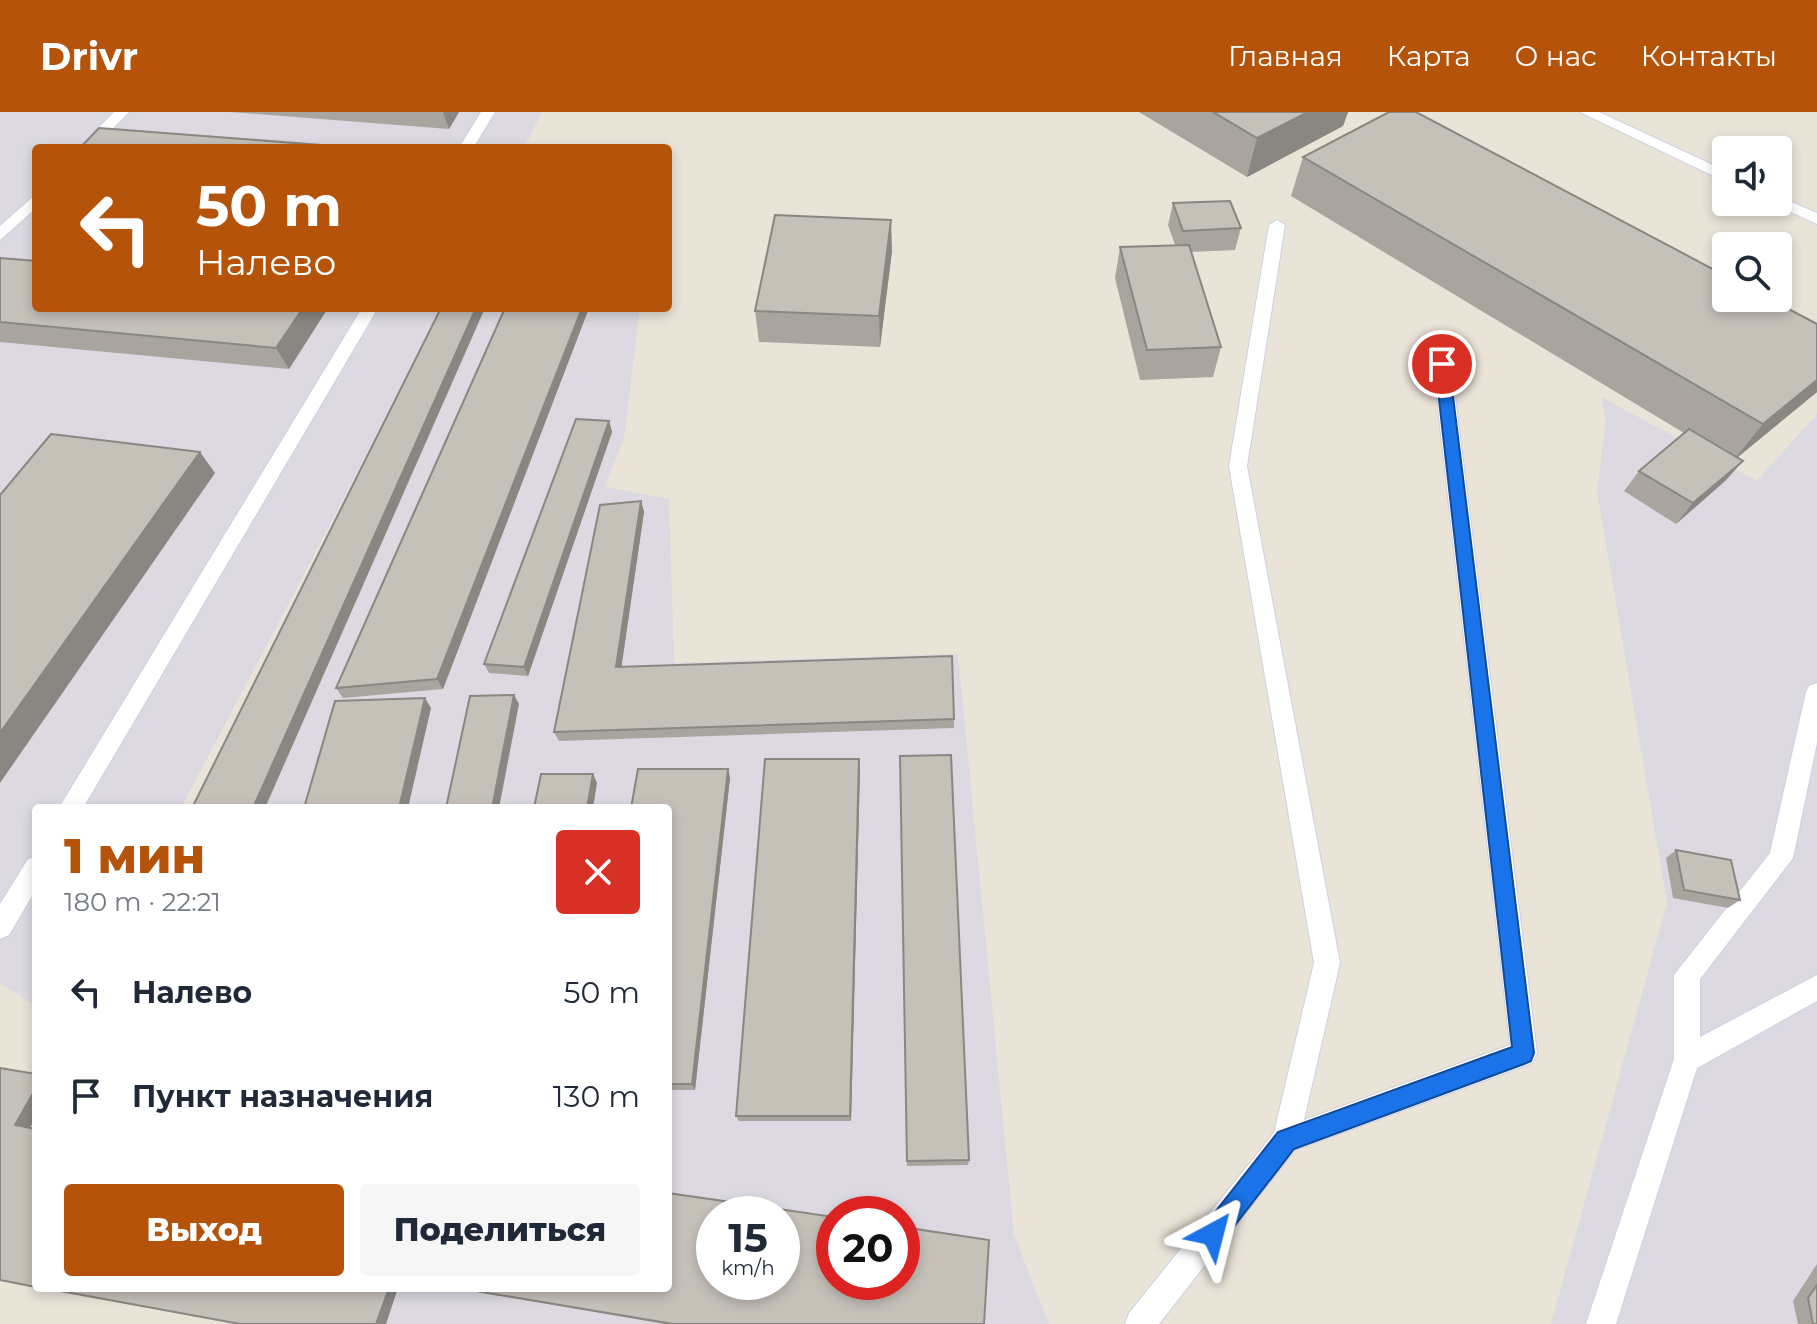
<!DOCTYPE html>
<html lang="ru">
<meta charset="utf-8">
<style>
:root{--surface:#fff;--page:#f6f6f7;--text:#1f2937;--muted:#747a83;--accent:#b45309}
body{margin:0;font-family:Montserrat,sans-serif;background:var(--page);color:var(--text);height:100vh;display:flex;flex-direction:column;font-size:30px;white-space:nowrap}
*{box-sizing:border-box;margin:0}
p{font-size:26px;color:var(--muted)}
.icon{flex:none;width:44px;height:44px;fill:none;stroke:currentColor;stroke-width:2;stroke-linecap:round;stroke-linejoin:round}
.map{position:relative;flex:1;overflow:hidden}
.drawer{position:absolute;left:32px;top:692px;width:640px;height:488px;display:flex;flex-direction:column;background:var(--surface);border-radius:8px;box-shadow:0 4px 12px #0003}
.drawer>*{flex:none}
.banner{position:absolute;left:32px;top:32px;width:640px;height:168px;border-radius:8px;box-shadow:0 4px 12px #0003;background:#b45309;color:#fff;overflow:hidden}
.fabs{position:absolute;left:1712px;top:24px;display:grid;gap:16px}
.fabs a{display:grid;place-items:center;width:80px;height:80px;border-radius:8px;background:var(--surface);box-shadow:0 4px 12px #0003;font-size:40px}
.speed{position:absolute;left:696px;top:1084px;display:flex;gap:16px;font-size:40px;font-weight:700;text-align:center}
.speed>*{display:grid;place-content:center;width:104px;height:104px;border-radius:50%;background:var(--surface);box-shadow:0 4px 12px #0003;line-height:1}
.speed small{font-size:20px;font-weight:400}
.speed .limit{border:12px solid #d22;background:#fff;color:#111}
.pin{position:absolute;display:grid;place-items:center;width:68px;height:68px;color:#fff;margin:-34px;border:4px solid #fff;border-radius:50%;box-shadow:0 2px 8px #0007}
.me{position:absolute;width:88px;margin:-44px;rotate:38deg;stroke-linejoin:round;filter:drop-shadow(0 0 6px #0008)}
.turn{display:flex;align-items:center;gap:28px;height:168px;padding:0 32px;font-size:36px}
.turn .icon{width:104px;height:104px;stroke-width:2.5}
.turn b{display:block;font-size:56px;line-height:68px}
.round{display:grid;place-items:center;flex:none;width:84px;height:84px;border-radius:8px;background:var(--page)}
.overview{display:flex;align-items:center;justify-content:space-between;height:136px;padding:0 32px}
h1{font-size:48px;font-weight:800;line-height:60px;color:var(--accent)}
.cta{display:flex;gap:16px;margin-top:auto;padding:16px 32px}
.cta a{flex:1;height:92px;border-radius:8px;background:var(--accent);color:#fff;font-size:32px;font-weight:800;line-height:92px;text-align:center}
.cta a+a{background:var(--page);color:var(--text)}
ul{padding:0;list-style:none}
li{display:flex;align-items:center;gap:24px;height:104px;padding:0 32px}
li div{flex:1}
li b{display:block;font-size:30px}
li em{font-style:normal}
header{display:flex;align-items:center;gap:48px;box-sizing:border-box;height:112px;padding:0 40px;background:var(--accent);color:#fff}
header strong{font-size:38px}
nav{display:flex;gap:44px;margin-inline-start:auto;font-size:28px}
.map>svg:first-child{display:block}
.industrial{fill:#dcd9e2;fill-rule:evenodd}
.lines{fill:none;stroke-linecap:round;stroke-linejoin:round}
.service-casing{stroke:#cdd0e0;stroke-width:2}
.service{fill:#fff;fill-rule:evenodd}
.wall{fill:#a9a59e}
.shaded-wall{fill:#8a8681}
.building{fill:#c5c0b8;stroke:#8a8681;stroke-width:2;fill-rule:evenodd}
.route{fill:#1a73e8;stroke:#114b97;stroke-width:2}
</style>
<header>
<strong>Drivr</strong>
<nav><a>Главная</a><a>Карта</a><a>О нас</a><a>Контакты</a></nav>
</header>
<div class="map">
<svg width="1817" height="1212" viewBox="0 0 1817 1212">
<rect width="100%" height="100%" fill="#eae3d8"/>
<!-- industrial -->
<g class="industrial">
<path d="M0,0H542L524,36H36V196H640L624,326L605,375L669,387L674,551L958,542L1014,1123L1049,1212H241L44,1176H668V696H196L416,249L181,696H36V894L0,871ZM714,1102H782V1170H714ZM834,1102H902V1170H834Z"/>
<polygon points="1601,285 1757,369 1817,302 1817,1212 1551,1212 1667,791 1597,379 1606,307"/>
</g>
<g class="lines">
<defs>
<g id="service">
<polygon points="114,0 129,0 94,36 79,36"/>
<polygon points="481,0 495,0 473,36 459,36"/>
<polygon points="1580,0 1599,0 1726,59 1726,70"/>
<polygon points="36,82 36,96 0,128 0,114"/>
<polygon points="1778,84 1817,101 1817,112 1773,92 1771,90 1778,90"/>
<polygon points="1277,108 1285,113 1247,354 1340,851 1304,1008 1510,933 1433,252 1442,246 1451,252 1537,941 1533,950 1524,954 1295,1038 1159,1212 1125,1212 1129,1201 1274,1021 1314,851 1229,354 1269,113"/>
<polygon points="362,196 378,196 83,696 59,696"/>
<polygon points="1817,571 1817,631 1793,746 1700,867 1700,925 1817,863 1817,889 1697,956 1616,1212 1586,1212 1674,947 1674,863 1770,741 1806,580 1809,574"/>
<polygon points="36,744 36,777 9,823 0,827 0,792 28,747"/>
</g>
</defs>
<!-- service casing -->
<use href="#service" class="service-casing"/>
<!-- service -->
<use href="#service" class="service"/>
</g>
<!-- wall -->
<g class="wall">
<polygon points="230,0 459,0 449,17"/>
<polygon points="1139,0 1348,0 1343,14 1247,65"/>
<polygon points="1303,45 1817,280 1737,345 1743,349 1725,369 1676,412 1624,379 1639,359 1684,321 1291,84"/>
<polygon points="1173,91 1241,116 1235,138 1191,140 1221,235 1213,265 1140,268 1115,166 1120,135 1175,133 1168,113"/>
<polygon points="892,139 880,235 759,230 755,199"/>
<polygon points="0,146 36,196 328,196 289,257 0,230"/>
<polygon points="505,196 589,196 443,577 343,586 336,576"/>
<polygon points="609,309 612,320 528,564 489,561 484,552"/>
<polygon points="641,389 644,400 621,555 954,607 954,616 559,629 554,620"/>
<polygon points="900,644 969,1048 968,1053 907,1054"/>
<polygon points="860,656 851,1009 739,1009 736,1004"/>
<polygon points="728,657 730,666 695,978 668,978 668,696"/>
<polygon points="1676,738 1740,788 1728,796 1673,786 1666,746"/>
<polygon points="1817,1152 1817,1212 1798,1212 1793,1189"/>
<polygon points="476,1179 984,1212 665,1212 483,1181"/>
</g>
<!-- shaded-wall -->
<g class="shaded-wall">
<polygon points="443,0 459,0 449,17"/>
<polygon points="1308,0 1348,0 1343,14 1247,65 1257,26"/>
<polygon points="891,108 892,139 880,235 879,204"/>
<polygon points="303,196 328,196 289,257 276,236"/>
<polygon points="476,196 485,196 265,696 253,696"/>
<polygon points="582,196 589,196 443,577 437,567"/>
<polygon points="1817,268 1817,280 1732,350 1763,312"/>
<polygon points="609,309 612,320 528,564 524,555"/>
<polygon points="200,340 215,361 0,671 0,621"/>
<polygon points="1743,349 1725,369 1676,412 1693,391"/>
<polygon points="641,389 644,400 620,565 616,555"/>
<polygon points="514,583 519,592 499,696 492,696"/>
<polygon points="425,586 431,596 408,696 399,696"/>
<polygon points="859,647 860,656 851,1009 850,1004"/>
<polygon points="728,657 730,666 695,978 692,972"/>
<polygon points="593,662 597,671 593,696 587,696"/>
<polygon points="36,976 36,1005 29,1018 15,1013"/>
<polygon points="389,1176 398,1176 386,1212 376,1212"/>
</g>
<!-- building -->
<g class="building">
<polygon points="1213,0 1308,0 1257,26"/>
<polygon points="1389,0 1416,0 1726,164 1726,186 1768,186 1817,212 1817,268 1763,312 1303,45"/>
<polygon points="99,16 360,36 80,36"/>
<polygon points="1230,89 1241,116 1183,119 1173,91"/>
<polygon points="775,103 891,108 879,204 755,199"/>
<polygon points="1189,133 1221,235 1147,238 1120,135"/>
<polygon points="0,146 36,149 36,196 303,196 276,236 0,210"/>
<polygon points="441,196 476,196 253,696 192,696"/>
<polygon points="505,196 582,196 437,567 336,576"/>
<polygon points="576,307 609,309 524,555 484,552"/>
<polygon points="1689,317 1743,349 1693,391 1639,359"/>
<polygon points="51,322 200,340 0,621 0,383"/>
<polygon points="641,389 616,555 952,544 954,607 554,620 600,393"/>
<polygon points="514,583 492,696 446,696 470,584"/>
<polygon points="425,586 399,696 304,696 335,589"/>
<polygon points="951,643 969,1048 907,1049 900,644"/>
<polygon points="765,647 859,647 850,1004 736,1004"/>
<polygon points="638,657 728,657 692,972 668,972 668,696 631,696"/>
<polygon points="541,662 593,662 587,696 534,696"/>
<polygon points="1676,738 1731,748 1740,788 1684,778"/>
<polygon points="0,956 36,962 36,976 15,1013 36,1017 36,1175 0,1168"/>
<path d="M668,1081L834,1105V1170H902V1115L989,1128L984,1212H673L476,1179L477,1176H668ZM714,1102H782V1170H714Z"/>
<polygon points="1817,1173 1817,1212 1813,1212 1808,1186"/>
<polygon points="44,1176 389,1176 376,1212 240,1212"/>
</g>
<!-- route -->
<polygon class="route" points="1442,247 1449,252 1534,941 1531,949 1524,952 1294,1037 1222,1130 1213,1133 1205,1130 1201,1122 1205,1113 1278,1020 1512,935 1435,252"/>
</svg>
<div class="fabs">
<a><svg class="icon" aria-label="sound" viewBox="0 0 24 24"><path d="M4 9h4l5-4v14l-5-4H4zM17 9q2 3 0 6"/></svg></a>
<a><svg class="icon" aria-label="search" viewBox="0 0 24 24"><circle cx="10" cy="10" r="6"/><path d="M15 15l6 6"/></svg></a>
</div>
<div class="speed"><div>15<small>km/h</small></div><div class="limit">20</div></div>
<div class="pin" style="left:1442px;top:252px;background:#d93025"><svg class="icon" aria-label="arrive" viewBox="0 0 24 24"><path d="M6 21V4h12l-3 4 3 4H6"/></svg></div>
<svg class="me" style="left:1213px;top:1122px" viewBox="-20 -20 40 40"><path d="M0-17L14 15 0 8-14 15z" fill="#1a73e8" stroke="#fff" stroke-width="4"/></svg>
<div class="banner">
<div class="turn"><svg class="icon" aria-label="left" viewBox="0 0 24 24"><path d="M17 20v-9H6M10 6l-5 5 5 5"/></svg><div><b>50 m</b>Налево</div></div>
</div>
<section class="drawer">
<div class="overview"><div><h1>1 мин</h1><p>180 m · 22:21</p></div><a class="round" style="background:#d93025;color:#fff"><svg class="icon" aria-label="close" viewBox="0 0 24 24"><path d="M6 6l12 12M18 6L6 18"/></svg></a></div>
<ul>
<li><svg class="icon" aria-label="left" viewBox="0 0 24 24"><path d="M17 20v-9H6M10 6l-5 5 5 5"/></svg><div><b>Налево</b></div><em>50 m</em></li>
<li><svg class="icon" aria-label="arrive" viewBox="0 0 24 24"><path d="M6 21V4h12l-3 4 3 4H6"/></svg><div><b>Пункт назначения</b></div><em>130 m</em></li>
</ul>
<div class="cta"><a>Выход</a><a>Поделиться</a></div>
</section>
</div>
